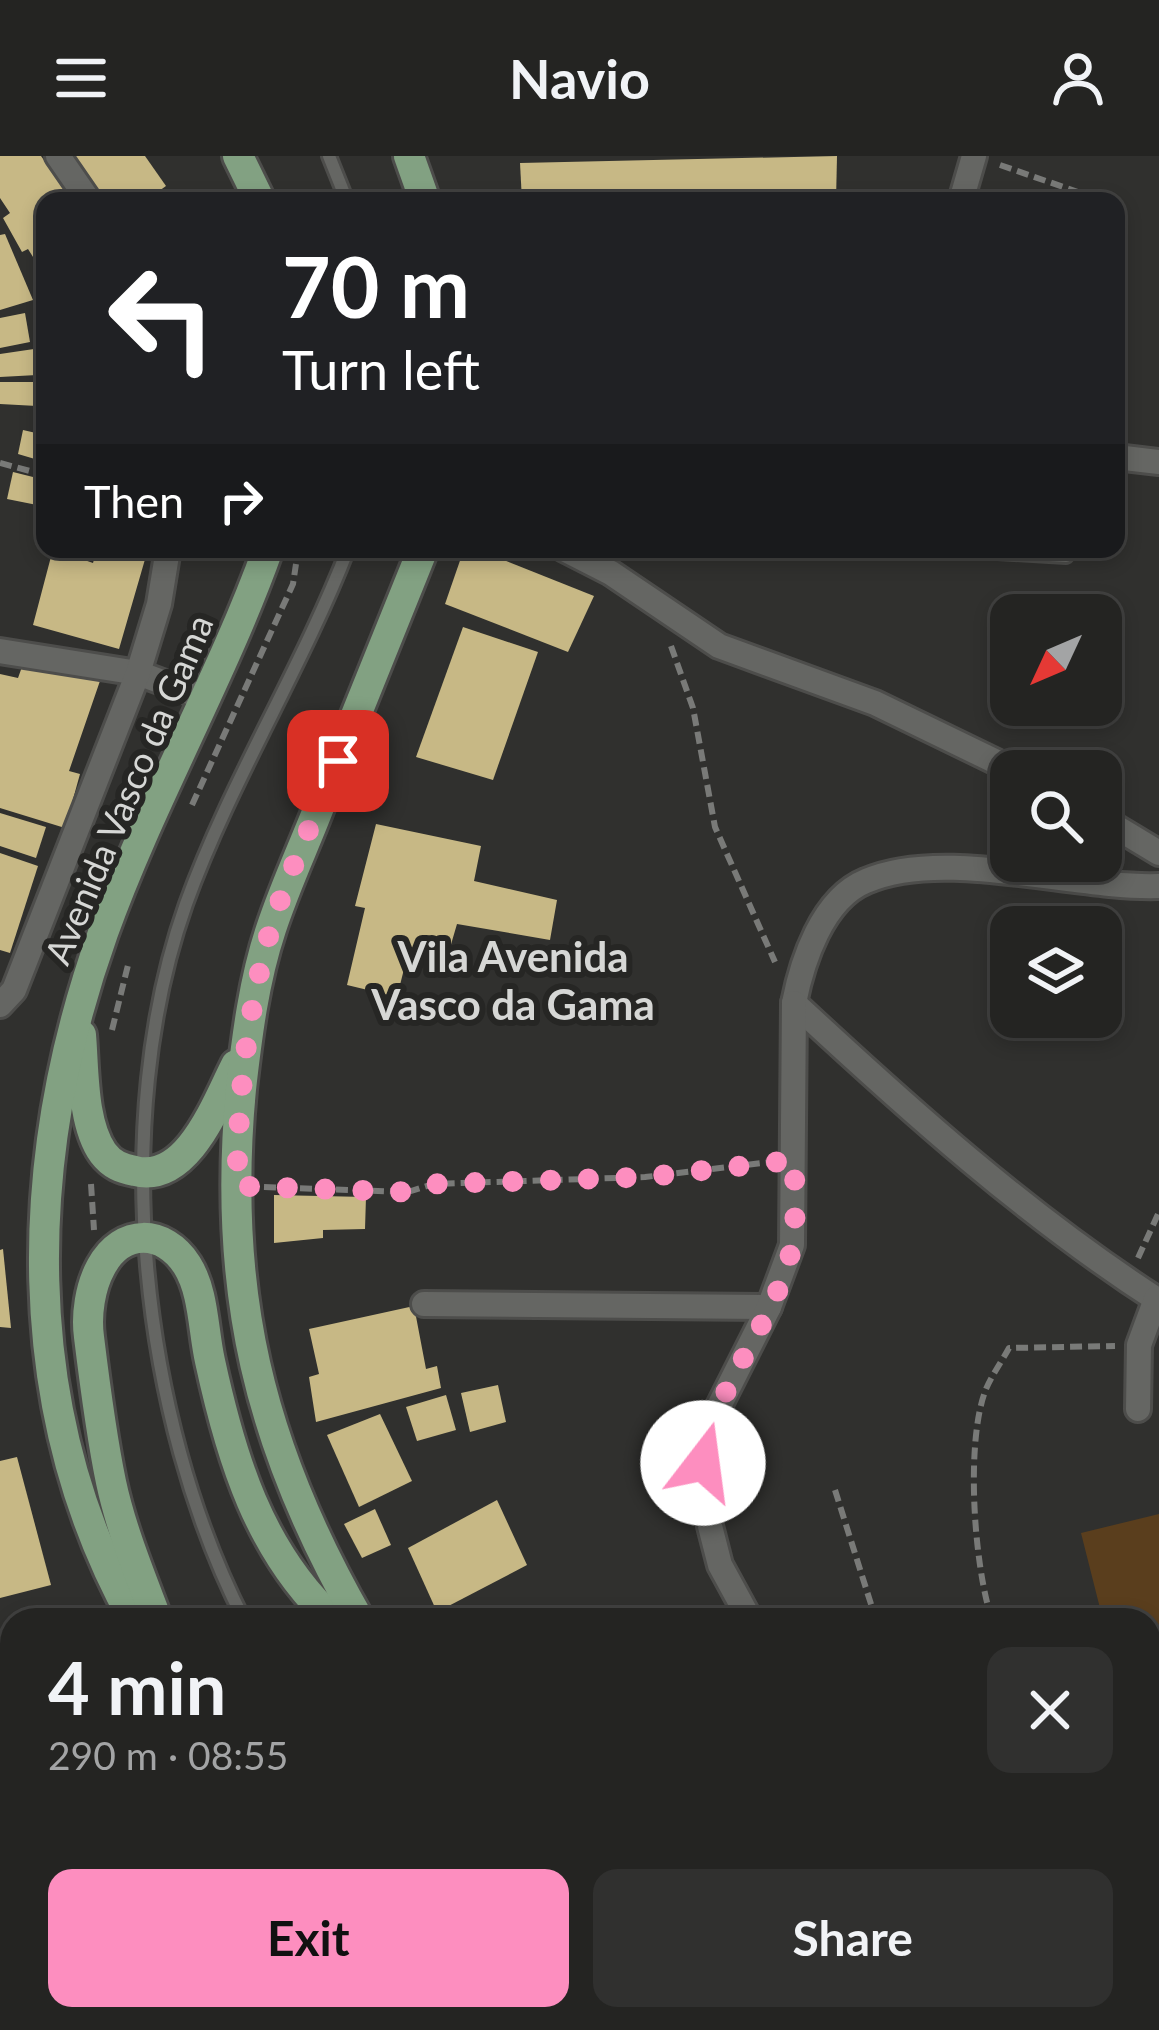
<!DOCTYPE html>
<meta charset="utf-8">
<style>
:root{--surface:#242422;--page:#30302f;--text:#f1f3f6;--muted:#a3a4a5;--line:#414140;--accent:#fd8ebf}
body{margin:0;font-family:Lato,sans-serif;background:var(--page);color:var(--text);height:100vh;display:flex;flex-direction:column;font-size:45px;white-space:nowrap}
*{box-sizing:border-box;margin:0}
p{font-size:39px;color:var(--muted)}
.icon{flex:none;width:66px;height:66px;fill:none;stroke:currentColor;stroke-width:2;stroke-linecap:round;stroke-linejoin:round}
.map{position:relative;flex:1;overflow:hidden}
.drawer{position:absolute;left:0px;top:1452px;width:1161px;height:423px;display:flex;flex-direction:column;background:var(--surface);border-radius:36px 36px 0 0;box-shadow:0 6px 18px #0003,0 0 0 3px var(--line)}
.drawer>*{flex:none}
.guide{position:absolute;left:36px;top:36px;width:1089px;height:366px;border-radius:24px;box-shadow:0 6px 18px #0003,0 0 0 3px var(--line);background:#202124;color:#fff;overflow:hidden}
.needle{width:78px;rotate:226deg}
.tools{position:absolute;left:990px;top:438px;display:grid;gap:24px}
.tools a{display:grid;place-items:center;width:132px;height:132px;border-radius:24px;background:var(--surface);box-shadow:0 6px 18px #0003,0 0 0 3px var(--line);font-size:60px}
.pin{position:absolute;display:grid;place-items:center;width:102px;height:102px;color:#fff;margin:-51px;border-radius:24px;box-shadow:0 6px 18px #0006}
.me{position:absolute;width:132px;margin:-66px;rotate:15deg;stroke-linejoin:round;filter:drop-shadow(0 0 9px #0008)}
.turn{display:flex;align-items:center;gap:42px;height:252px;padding:0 48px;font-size:54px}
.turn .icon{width:156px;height:156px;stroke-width:2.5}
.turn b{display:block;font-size:84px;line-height:102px}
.then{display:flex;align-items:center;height:114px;padding:0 48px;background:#0003;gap:24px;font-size:45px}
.round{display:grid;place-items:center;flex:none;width:126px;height:126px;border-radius:24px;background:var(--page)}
.head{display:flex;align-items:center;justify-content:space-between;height:204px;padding:0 48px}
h1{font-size:72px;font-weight:700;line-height:90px}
.cta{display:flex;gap:24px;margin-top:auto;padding:24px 48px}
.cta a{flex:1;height:138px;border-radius:24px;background:var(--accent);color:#111;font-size:48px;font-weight:700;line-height:138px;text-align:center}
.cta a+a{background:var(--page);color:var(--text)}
header{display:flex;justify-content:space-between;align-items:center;height:156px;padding:0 48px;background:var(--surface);font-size:54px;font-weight:700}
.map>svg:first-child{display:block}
.green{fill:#5a3e1d}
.building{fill:#c7b885}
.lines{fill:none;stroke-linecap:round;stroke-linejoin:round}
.service-casing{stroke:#4d4d4b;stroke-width:18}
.minor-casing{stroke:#4d4d4b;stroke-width:30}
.primary-casing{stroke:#4d4d4b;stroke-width:36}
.path{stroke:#797a78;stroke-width:6;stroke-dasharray:12 6;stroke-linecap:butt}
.service{stroke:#656663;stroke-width:12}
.minor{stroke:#656663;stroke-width:24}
.primary{stroke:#82a182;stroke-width:30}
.route{stroke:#fd8ebf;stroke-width:21;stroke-dasharray:0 37.8}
.labels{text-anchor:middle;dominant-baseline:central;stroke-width:12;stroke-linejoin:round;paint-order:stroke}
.street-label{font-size:36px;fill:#d6d7d5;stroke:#262624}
.quarter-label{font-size:42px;font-weight:bold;fill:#d6d7d5;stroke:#262624}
</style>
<header><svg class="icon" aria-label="menu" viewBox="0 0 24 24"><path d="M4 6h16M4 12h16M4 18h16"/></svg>Navio<svg class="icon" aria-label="person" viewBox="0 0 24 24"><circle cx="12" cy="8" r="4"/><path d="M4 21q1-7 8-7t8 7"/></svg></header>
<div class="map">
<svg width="1159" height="1874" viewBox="0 0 1159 1874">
<rect width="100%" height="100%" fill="#30302e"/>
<!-- green -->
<polygon class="green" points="1159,1358 1159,1476 1149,1478 1149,1464 1103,1464 1081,1377"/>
<!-- building -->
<g class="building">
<polygon points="0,0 41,0 72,45 45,45 45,120 28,93 22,96 3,62 10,57 0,42"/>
<polygon points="73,0 145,0 166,30 145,45 97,45 67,4"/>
<polygon points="837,0 836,45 522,45 520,7"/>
<polygon points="5,78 33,144 0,154 0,79"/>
<polygon points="25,157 30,186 0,192 0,162"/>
<polygon points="34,193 37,219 0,221 0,198"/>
<polygon points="0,226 36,226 37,250 0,248"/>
<polygon points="45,252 45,306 18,298 23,274 36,277"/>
<polygon points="13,316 45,324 42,350 7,343"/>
<polygon points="53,393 93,407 97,393 148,393 119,493 33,469"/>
<polygon points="464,393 476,393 594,440 568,496 445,448"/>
<polygon points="463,471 538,496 493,624 416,601"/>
<polygon points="23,508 101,522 69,615 80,618 65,672 0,652 0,518 18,522"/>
<polygon points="0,657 46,671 36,702 0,690"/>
<polygon points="376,668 481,690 474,725 557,744 550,784 457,768 447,802 409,793 397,841 347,829 365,752 355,750"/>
<polygon points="0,697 38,710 10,797 0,794"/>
<polygon points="274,1039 366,1041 365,1073 323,1074 323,1082 274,1087"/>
<polygon points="3,1093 11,1172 0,1171 0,1094"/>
<polygon points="414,1150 426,1213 437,1210 441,1232 316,1266 309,1221 319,1218 309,1173"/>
<polygon points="498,1229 506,1266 470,1276 461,1237"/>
<polygon points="446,1239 456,1274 417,1285 406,1251"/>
<polygon points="380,1258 412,1325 359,1351 327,1279"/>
<polygon points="17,1301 51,1429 0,1442 0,1305"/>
<polygon points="497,1344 527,1409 437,1456 408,1392"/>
<polygon points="375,1353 391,1389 362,1402 344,1368"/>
<polygon points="12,1528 12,1576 0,1554 0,1534"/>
<polygon points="5,1707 12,1719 12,1753 0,1757 0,1708"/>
<polygon points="12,1759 12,1797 0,1800 0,1763"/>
<polygon points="0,1851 21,1874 0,1874"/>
<polygon points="47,1863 152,1863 158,1869 168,1863 178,1874 82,1874 76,1869 72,1874 39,1874"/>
<polygon points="209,1863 329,1863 335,1874 221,1874"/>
<polygon points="659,1863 778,1863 767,1869 771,1874 692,1874 690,1869 683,1874 665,1874"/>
</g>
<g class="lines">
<defs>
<g id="service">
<polyline points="329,0 347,45"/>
<polyline points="963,394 1066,400 1072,393"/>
<path d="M244,1464C140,1261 109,965 186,748C230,626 301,514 348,393"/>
<polyline points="456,1863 463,1874"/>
<polyline points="522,1863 528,1874"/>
</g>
<g id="minor">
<polyline points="58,0 89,45"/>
<polyline points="961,45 974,0"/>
<polyline points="1116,301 1159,306"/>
<polyline points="564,393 611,417 719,490 875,547 1015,615"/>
<polyline points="0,495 138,517 205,542"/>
<polyline points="1101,662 1159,697"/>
<path d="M1159,730C1075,733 944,691 866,725C822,743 802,806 794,847C909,954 1027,1060 1159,1145"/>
<polyline points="0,849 14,834 138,517 159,448 168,393"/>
<polyline points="424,1148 769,1151"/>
<polyline points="1138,1253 1139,1189 1156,1143"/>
<polyline points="750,1464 720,1409 710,1370 703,1307 715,1258 769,1151 792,1089 794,847"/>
<polyline points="0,1699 12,1706"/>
<polyline points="182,1863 200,1874"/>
</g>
<g id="primary">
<polyline points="238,0 260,45"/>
<polyline points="409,0 425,45"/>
<path d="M81,879C84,914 82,967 103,997C112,1009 121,1012 135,1015C188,1028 217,946 236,909"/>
<path d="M134,1464C16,1252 23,1001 103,777C150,646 221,524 268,393"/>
<path d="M157,1464C140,1419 121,1373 111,1326C101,1278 95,1230 89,1181C86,1159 90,1131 101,1111C122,1072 164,1073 187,1109C204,1136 203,1174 210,1205C231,1302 259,1395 333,1464"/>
<path d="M359,1464C259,1290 222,1134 241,933C247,880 254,824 271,773C285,730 305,688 321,646C355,562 389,477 423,393"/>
<polyline points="366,1863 372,1874"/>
<polyline points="591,1863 597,1874"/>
</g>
</defs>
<!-- service casing -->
<use href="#service" class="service-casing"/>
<!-- minor casing -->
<use href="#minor" class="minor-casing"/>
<!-- primary casing -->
<use href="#primary" class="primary-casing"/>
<!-- path -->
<g class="path">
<polyline points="1000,9 1098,43"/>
<polyline points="0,307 45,319"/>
<polyline points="671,490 693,552 715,671 775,806"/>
<polyline points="192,649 293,428 296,408"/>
<polyline points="112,874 129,805"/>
<polyline points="91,1028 94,1074"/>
<polyline points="264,1031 408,1036 433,1028 645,1021 771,1006"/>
<polyline points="1138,1102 1159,1056"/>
<polyline points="835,1334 876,1464"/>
<path d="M992,1464C974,1410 965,1286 986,1233C992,1219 1002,1205 1009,1192L1115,1190"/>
<polyline points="0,1827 12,1828"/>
<polyline points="411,1863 418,1874"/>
<polyline points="962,1863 966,1874"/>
</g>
<!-- service -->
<use href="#service" class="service"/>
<!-- minor -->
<use href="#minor" class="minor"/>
<!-- primary -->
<use href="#primary" class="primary"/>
</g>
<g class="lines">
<!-- route -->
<path class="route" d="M338,605C315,662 286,720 269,779C246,861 238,945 237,1030L408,1036L433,1028L646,1021L794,1004C795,1038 798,1074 788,1107C767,1177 713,1234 703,1307"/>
</g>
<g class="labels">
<!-- street labels -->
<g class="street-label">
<text transform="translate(128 633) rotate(-67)">Avenida Vasco da Gama</text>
</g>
<!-- quarter labels -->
<g class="quarter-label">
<text x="513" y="800">Vila Avenida<tspan x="513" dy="48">Vasco da Gama</tspan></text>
</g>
</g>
</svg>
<div class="tools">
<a><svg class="needle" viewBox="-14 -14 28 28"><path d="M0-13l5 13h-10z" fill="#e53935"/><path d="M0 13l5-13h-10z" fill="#a3a4a5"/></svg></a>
<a><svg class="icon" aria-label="search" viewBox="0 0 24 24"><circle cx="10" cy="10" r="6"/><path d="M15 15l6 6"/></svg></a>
<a><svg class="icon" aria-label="layers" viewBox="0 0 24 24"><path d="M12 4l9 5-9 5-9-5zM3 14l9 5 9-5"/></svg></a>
</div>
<div class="pin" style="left:338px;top:605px;background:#d93025"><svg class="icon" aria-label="arrive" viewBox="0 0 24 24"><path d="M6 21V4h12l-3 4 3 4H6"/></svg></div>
<svg class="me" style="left:703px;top:1307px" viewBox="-20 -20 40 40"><circle r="19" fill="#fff"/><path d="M0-13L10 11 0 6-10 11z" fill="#fd8ebf"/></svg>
<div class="guide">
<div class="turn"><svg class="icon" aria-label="left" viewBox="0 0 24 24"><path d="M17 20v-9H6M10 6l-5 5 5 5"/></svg><div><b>70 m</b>Turn left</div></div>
<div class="then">Then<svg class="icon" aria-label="right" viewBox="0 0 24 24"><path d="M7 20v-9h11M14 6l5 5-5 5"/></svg></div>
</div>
<section class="drawer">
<div class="head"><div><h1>4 min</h1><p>290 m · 08:55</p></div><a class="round"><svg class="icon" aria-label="close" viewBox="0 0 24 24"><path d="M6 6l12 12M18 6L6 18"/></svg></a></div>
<div class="cta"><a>Exit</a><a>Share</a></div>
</section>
</div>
